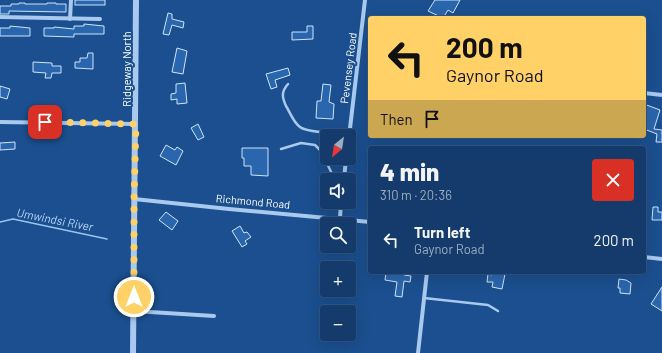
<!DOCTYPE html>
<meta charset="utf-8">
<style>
:root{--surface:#143b6b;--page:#1d4271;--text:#f1f3f6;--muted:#9dadc1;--line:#33557e}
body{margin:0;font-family:Barlow,sans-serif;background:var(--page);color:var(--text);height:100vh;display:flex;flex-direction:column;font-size:15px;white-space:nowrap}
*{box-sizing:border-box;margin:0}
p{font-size:13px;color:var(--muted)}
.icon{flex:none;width:22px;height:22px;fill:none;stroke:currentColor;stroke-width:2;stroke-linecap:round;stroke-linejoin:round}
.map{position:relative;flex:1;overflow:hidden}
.details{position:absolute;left:368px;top:146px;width:278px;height:128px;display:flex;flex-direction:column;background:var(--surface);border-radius:4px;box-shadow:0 4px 16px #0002,0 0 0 1px var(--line)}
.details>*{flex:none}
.guide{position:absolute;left:368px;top:16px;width:278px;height:122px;border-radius:4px;box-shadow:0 4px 16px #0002,0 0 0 1px var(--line);background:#ffd166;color:#111;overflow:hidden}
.needle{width:26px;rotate:210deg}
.buttons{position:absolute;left:320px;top:129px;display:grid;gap:8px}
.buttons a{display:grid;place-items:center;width:36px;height:36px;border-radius:4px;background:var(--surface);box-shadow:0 4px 16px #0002,0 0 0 1px var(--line);font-size:20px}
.pin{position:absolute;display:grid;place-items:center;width:34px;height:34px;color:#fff;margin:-17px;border-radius:8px;box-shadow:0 2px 6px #0006}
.me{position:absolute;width:44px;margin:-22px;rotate:0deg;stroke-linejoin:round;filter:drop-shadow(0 0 3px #0008)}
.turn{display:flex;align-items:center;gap:14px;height:84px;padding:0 12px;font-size:18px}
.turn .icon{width:52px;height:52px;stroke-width:2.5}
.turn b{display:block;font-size:28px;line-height:34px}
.then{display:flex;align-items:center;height:38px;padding:0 12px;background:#0003;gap:8px;font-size:15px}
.round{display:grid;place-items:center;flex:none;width:42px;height:42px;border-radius:4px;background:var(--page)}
.summary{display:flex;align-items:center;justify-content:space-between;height:68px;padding:0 12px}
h1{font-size:24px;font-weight:800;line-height:30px}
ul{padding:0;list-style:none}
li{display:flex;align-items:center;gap:12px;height:52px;padding:0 12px}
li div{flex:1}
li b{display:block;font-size:15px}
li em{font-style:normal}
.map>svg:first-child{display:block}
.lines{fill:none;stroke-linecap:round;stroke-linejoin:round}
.stream{stroke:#9cc4f0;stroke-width:1.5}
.building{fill:#2a66ad;stroke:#cfe3fa}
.service{stroke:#a9c9ee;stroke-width:2.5}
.minor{stroke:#a9c9ee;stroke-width:4}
.tertiary{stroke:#a9c9ee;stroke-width:6}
.route{stroke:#ffd166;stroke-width:7;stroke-dasharray:0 12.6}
.labels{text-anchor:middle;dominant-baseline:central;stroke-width:4;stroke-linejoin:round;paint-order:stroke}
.street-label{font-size:11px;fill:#fff;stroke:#1b4f8f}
.water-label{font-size:12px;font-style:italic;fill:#b5d3f5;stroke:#1b4f8f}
</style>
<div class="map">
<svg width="662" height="353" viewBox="0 0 662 353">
<rect width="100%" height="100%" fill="#1b4f8f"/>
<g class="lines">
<!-- stream -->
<polyline class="stream" points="0,222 13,219 107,239"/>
</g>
<!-- building -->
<g class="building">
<rect x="75" y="0" width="30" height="5"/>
<polygon points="435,0 460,0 453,13 448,10 443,18 428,11"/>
<polygon points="19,3 25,3 25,4 47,4 47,3 56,3 56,4 66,4 66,12 9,11 9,14 0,14 0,6 11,6 11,4 19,4"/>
<polygon points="168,13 172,14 172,19 184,22 183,28 172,25 169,35 163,34"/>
<polygon points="84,24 104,26 104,34 74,34 74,37 44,36 44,28 54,28 54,27 74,29 74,26 84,26"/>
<polygon points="10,26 30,28 30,36 0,36 0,28 10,28"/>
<polygon points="307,26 313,26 313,39 292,40 292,32 307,32"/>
<polygon points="177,48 187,51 183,74 172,72"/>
<polygon points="88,53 93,53 93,69 75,68 75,62 80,62 80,58 87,58"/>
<polygon points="33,62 52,63 52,66 61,66 61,73 52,73 51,78 45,78 46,73 33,72"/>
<polygon points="288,68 290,75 275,80 277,87 271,89 266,74"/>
<polygon points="185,83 187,103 177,104 177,99 171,100 171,94 176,93 176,84"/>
<polygon points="323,84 331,85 329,102 334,104 333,119 316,118 317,101 321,101"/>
<polygon points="0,86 10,89 7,99 0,97"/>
<polygon points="644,104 660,110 654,129 662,130 662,142 656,142 657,134 644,129 646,120 644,119"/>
<polygon points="198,124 204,137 198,140 191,128"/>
<polygon points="15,142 15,149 0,150 0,143"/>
<polygon points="166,145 175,150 177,147 183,151 176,165 160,156"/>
<polygon points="242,148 268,148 268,176 251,175 251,166 244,166 244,158 242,158"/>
<polygon points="653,207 658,207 658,212 662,212 662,220 652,220"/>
<polygon points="166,212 178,221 172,230 159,220"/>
<polygon points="240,226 244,233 247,232 251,237 245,241 247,244 242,247 232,231"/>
<polygon points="386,272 405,272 404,275 411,276 410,282 404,281 402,297 395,296 397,282 385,280"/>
<polygon points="492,272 499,272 499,273 505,274 502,289 492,287 493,282 487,282 488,274 492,275"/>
<polygon points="619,279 626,280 631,283 630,294 620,293 620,288 618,288"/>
<polygon points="662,287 662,311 651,304"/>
</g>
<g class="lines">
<!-- service -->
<g class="service">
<path d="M288,84C281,92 282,97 286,106C290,112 293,122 300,127C307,133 338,133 349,134"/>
<polyline points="281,149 301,143 315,145 321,151 335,180"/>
<polyline points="424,298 488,305 498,311"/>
</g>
<!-- minor -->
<g class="minor">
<polyline points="0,17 100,19"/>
<polyline points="70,19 71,0"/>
<polyline points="644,93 662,95"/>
<polyline points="0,122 136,124"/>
<polyline points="349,137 365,0"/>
<polyline points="344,180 346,158"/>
<polyline points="134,199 229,209 370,222"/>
<polyline points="340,218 341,202"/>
<polyline points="644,257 662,259"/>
<polyline points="134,311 214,316"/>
<polyline points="418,353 427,272"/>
</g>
<!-- tertiary -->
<polyline class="tertiary" points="133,353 136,0"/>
</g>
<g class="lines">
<!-- route -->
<polyline class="route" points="45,122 136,124 134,199 134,297"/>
</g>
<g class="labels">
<!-- street labels -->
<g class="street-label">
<text transform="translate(348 68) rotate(-83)">Pevensey Road</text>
<text transform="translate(126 69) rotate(-90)">Ridgeway North</text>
<text transform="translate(253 201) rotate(5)">Richmond Road</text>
</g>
<!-- water labels -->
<g class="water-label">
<text transform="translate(55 219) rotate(11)">Umwindsi River</text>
</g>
</g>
</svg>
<div class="buttons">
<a><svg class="needle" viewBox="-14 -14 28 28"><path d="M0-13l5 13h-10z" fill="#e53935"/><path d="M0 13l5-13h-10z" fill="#9dadc1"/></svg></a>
<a><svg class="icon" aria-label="sound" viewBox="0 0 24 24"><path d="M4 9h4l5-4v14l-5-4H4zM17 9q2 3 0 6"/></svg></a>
<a><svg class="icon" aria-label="search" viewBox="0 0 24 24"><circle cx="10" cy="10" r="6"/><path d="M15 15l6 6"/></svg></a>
<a>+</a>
<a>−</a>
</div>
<div class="pin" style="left:45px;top:122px;background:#d93025"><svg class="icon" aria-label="arrive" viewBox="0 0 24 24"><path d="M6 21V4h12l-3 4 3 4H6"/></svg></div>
<svg class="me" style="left:134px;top:297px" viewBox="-20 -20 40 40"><circle r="17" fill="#ffd166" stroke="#fff" stroke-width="3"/><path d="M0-11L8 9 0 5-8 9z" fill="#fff"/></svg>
<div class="guide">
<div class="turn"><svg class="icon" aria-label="left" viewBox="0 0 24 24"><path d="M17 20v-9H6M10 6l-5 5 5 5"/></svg><div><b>200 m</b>Gaynor Road</div></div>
<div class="then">Then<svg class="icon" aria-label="arrive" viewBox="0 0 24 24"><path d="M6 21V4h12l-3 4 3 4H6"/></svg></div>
</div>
<section class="details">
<div class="summary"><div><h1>4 min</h1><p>310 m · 20:36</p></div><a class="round" style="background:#d93025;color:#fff"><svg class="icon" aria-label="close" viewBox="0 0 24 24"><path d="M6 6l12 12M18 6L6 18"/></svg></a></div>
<ul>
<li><svg class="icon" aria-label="left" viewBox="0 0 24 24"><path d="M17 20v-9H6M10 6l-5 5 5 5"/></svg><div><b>Turn left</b><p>Gaynor Road</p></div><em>200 m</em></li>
</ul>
</section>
</div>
